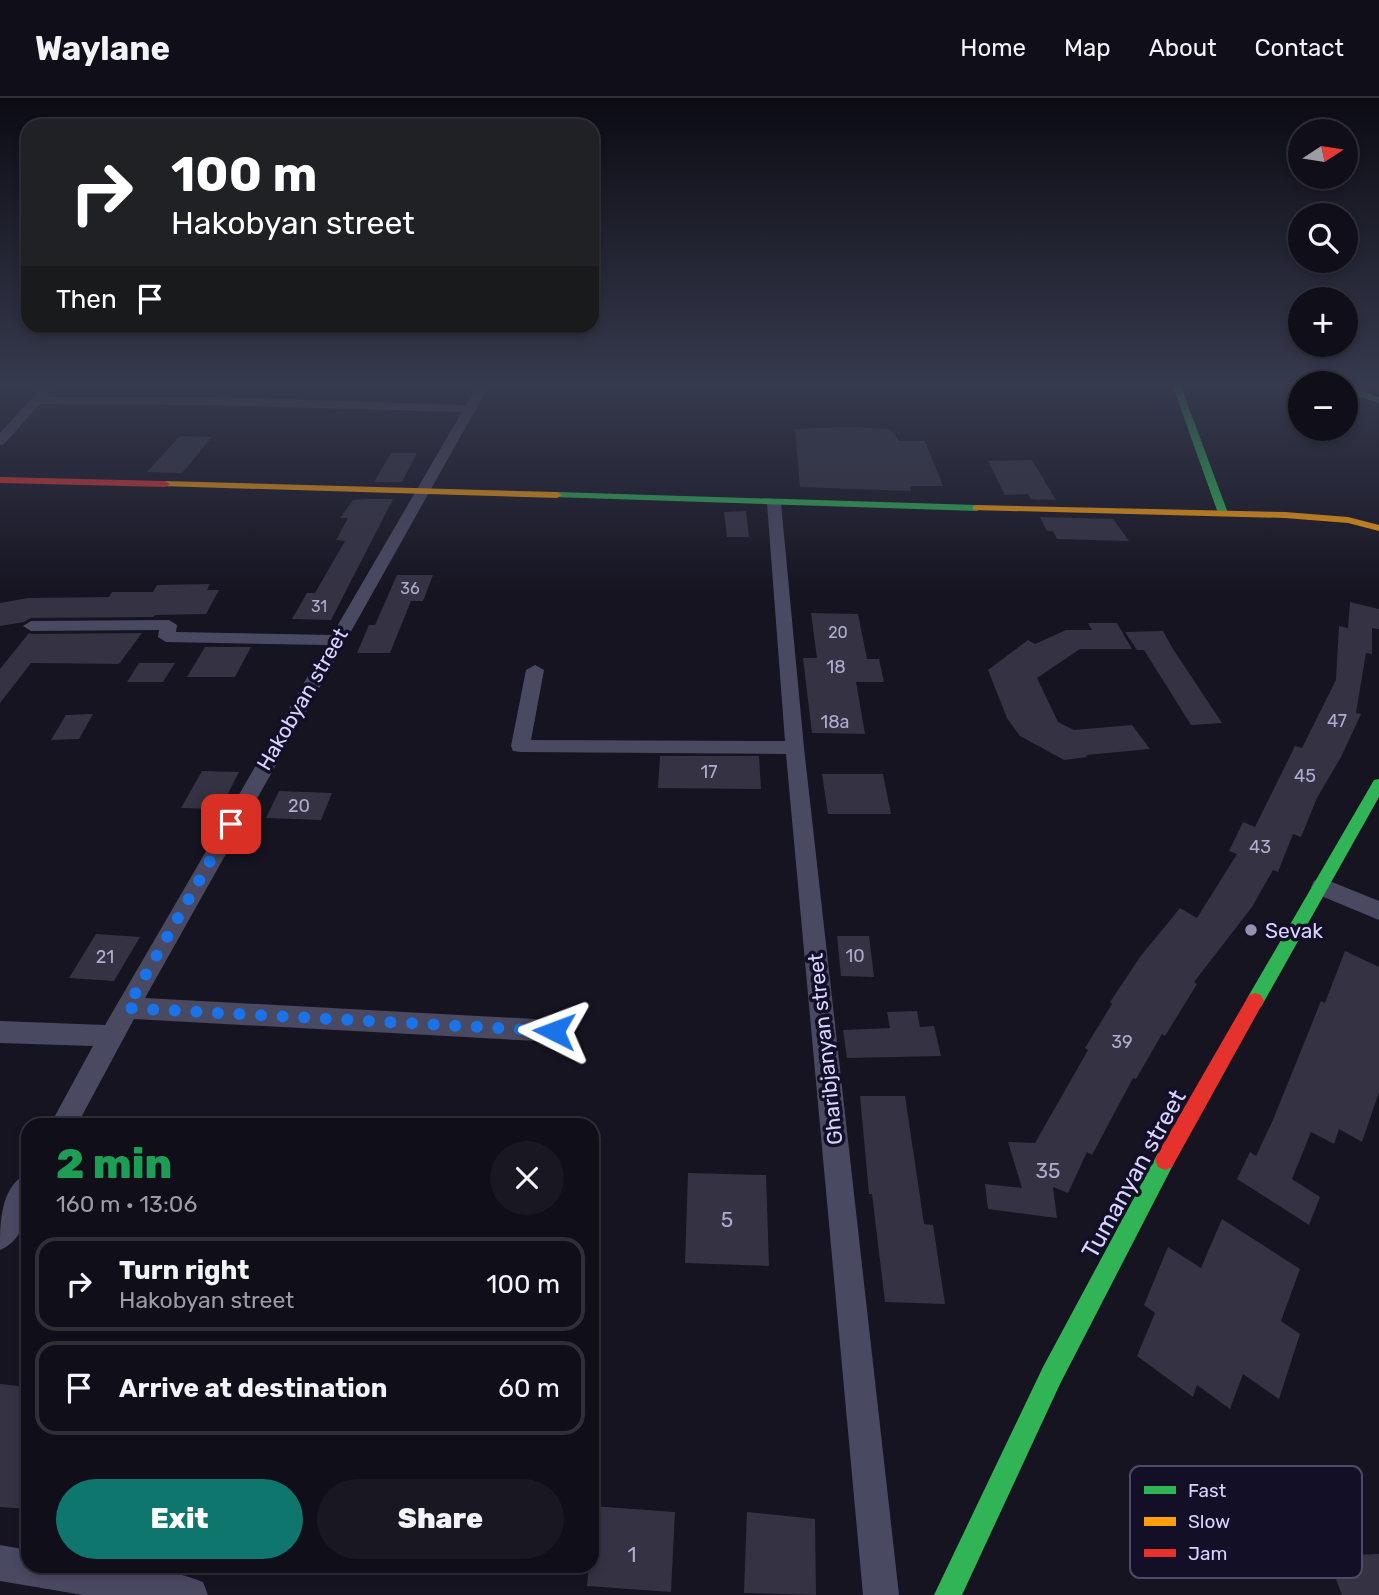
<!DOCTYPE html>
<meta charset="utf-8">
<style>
:root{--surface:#100f19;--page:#191822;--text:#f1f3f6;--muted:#9c9ca2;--line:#302f38;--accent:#0f766e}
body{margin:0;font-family:Rubik,sans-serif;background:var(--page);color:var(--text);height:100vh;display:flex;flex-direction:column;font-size:26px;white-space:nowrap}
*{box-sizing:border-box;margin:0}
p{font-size:23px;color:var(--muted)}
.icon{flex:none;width:38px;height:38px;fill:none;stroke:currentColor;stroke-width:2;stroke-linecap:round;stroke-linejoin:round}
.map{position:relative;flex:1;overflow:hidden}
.sheet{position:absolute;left:21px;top:1020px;width:578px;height:455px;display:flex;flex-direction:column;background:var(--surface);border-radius:21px;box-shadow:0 4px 10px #0003,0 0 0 2px var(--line)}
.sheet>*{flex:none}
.top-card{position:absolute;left:21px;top:21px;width:578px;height:214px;border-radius:21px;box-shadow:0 4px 10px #0003,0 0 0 2px var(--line);background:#202124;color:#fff;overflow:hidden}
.needle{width:46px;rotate:78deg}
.fabs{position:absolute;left:1288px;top:21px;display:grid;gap:14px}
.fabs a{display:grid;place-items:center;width:70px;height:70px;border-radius:50%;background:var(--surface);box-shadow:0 4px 10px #0003,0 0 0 2px var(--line);font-size:35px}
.pin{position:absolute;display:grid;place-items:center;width:60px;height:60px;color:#fff;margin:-30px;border-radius:14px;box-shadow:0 4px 10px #0006}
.me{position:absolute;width:77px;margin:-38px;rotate:273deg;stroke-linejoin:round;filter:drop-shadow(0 0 5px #0008)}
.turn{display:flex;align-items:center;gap:24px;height:147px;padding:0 35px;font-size:32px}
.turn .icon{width:91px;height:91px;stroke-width:2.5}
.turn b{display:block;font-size:49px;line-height:60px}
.then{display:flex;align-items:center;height:66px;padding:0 35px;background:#0003;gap:14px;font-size:26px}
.round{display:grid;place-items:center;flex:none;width:74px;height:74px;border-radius:37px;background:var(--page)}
.headline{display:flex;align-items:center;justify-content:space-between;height:119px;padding:0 35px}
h1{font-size:42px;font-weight:800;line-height:52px;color:#1e9e55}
.primary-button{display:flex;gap:14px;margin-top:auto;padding:14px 35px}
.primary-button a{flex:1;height:80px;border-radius:42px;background:var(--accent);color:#fff;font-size:28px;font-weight:800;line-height:80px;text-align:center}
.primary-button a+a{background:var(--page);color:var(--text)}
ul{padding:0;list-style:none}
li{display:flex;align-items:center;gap:21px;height:94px;margin:0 14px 10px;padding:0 21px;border:4px solid var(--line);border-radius:21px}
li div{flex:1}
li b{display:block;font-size:26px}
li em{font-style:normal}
header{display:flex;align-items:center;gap:42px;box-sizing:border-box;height:98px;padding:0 35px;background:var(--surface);border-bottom:2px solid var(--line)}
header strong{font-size:33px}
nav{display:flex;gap:38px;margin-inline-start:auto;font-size:24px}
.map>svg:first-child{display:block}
.building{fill:#343243}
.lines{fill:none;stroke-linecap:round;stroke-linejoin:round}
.street{fill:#4a4962;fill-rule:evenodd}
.fast{fill:#30b455;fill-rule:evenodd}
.slow{fill:#ff9f0a;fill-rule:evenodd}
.jam{fill:#e5322d;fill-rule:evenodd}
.route{stroke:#1a73e8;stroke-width:12;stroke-dasharray:0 21.6}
.poi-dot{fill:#9591b1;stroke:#130f26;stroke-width:2.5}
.labels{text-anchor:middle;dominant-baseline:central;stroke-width:7;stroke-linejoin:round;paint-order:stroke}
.far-number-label{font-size:16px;fill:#b0acd0}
.number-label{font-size:18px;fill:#b0acd0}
.street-label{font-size:21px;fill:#d9d4ff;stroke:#130f26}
.poi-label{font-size:21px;fill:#d9d4ff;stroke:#130f26;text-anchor:start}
.near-number-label{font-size:21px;fill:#b0acd0}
.near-street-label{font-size:24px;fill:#d9d4ff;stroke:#130f26}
.key{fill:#130f26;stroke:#4e4a67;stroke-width:2}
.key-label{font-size:19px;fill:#d9d4ff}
</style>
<header>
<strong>Waylane</strong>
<nav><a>Home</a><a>Map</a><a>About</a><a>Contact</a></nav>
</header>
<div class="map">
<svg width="1379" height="1497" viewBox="0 0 1379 1497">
<rect width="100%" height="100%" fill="#161421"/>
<!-- building -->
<g class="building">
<polygon points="849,329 890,331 899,343 925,343 943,388 910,388 911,393 800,389 795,331"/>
<polygon points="180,338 212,339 182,375 147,374"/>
<polygon points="391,355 417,355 402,384 374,384"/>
<polygon points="1032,362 1056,402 1031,401 1028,396 1005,397 988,363"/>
<polygon points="365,401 393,401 331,522 292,521 307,495 315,495 345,443 336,442 348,420 340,420 353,402"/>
<polygon points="746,413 749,439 727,439 724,414"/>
<polygon points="1040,419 1113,421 1129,443 1057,441 1053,433 1047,433"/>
<polygon points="397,477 433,477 423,503 411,503 390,555 357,555 369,527 375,527"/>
<polygon points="210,486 207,492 219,492 206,516 155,517 153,519 31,520 24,524 0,528 0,505 28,500 109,499 112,494 153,494 157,487"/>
<polygon points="1350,504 1379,511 1379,531 1372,530 1372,556 1366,555 1356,615 1361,616 1341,659 1317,700 1301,739 1293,736 1278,774 1273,772 1252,809 1194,884 1197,886 1165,938 1162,936 1136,981 1133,980 1092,1057 1087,1054 1068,1095 1053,1089 1057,1120 988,1111 985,1086 1022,1090 1008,1044 1035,1045 1088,952 1085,950 1112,906 1110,904 1140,859 1180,810 1197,820 1237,756 1229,753 1243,724 1255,729 1295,648 1302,650 1336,582 1339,528 1348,530"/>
<polygon points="811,515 858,516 867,561 879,561 884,584 856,584 865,636 812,635 803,560 817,560"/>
<polygon points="1088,525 1117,525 1132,551 1080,551 1037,580 1058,624 1074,632 1132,627 1150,651 1086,657 1087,659 1064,662 1020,638 1007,620 988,572 1028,542 1035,546 1066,532 1092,532"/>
<polygon points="1163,533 1173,551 1222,625 1191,627 1144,552 1137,552 1125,534"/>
<polygon points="29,535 31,536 142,535 119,566 31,565 0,605 0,571"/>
<polygon points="205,549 251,549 235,579 187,579"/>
<polygon points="139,565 175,565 163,584 127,584"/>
<polygon points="93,616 79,641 51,642 66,617"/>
<polygon points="660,658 759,658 761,691 658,690"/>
<polygon points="202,673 239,674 220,711 181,710"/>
<polygon points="822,676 883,676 891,716 828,716"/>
<polygon points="279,693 332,695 321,722 266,720"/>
<polygon points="96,836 140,839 114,883 69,880"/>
<polygon points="837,838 869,838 874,879 841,878"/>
<polygon points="1345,853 1379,869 1379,994 1362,1044 1339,1031 1334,1046 1311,1034 1292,1081 1320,1099 1309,1127 1237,1081 1250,1054 1256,1058 1273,1022 1321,903 1325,905"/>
<polygon points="917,913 920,929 934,928 941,958 847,960 843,932 890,930 887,914"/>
<polygon points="860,998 905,998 924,1126 933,1127 945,1206 885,1204 872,1096 869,1096"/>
<polygon points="688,1075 766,1077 769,1168 685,1165"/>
<polygon points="1222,1121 1300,1171 1281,1223 1300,1236 1279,1301 1243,1276 1230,1311 1197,1287 1193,1299 1137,1258 1155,1215 1144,1207 1168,1149 1201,1170"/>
<polygon points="0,1286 28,1289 28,1411 0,1409"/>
<polygon points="592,1408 675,1414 671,1494 587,1488 589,1468 592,1468"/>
<polygon points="747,1414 815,1421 816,1497 744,1495"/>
<polygon points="1379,1456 1379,1497 1342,1497 1327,1458"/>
</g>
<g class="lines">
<!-- street -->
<g class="street">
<polygon points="45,286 57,286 46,299 211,299 466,307 478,286 490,286 145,900 554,922 563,925 566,933 563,941 554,944 134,921 77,1027 50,1027 93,948 0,945 0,923 105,927 326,547 166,544 158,539 159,532 31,533 23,528 31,523 169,522 177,527 176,534 332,537 462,314 211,307 40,306 4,346 0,347 0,335"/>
<polygon points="774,401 781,405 804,650 899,1497 863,1497 786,656 520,654 513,653 511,648 526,572 535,567 544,572 531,642 785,643 767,405"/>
<polygon points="1322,780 1379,803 1379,822 1314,795 1311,789 1314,783"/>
<path d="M28,1075C28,1102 30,1140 0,1152C0,1125 0,1088 28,1075Z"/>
<path d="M0,1447L28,1452V1468C85,1468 149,1462 203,1484L208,1497H83L0,1483Z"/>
</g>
<!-- fast -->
<g class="fast">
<polygon points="1172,286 1180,286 1228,415 1227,417 1218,415"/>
<polygon points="1346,288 1379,299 1379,305 1346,294"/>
<polygon points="557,394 977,407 982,410 977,413 553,399 553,395"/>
<polygon points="1379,681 1379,699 1261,909 1255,911 1249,909 1246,903 1249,897 1374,682"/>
<polygon points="1165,1052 1172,1055 1175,1062 1172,1069 1060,1286 962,1497 934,1497 1043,1269 1158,1055"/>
</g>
<!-- slow -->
<g class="slow">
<polygon points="165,383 557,394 562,397 557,400 161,388 160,386"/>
<polygon points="977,407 1285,414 1348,419 1379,427 1379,433 1348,425 1285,420 973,412 973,408"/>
</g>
<!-- jam -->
<g class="jam">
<polygon points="0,379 165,383 170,386 165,389 0,385"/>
<polygon points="1255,895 1261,897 1264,903 1172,1069 1165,1072 1158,1069 1155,1062 1158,1055 1249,897"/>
</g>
</g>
<!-- sky -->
<linearGradient id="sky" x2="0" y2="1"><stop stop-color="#0c0b12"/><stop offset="0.58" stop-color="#363a4e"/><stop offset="1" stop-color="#363a4e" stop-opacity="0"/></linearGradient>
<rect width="1379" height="496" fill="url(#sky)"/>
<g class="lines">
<!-- route -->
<polyline class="route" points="231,726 127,910 554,933"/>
</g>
<!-- markers -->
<circle class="poi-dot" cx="1251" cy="832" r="7"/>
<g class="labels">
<!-- far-number labels -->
<g class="far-number-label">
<text x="410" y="490">36</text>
<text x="319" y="508">31</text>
<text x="838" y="534">20</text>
</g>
<!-- number labels -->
<g class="number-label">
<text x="836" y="569">18</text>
<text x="1337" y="623">47</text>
<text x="835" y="624">18a</text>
<text x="709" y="674">17</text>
<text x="1305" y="678">45</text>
<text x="299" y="708">20</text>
<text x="1260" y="749">43</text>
<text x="855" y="858">10</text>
<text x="105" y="859">21</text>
<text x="1122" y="944">39</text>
</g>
<!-- street labels -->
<g class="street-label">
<text transform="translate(302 601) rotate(-60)">Hakobyan street</text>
<text transform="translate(825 951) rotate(-96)">Gharibjanyan street</text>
</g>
<!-- poi labels -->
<g class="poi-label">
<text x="1265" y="832">Sevak</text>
</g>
<!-- near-number labels -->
<g class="near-number-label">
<text x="1048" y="1072">35</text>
<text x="727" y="1121">5</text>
<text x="632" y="1456">1</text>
</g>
<!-- near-street labels -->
<g class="near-street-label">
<text transform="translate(1134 1076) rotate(-61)">Tumanyan street</text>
</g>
</g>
<!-- legend -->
<rect x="1130" y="1368" width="232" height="112" rx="10" class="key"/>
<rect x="1144" y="1388" width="32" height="8" fill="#30b455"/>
<rect x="1144" y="1419" width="32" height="9" fill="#ff9f0a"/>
<rect x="1144" y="1451" width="32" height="8" fill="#e5322d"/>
<g class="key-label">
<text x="1188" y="1399">Fast</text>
<text x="1188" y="1430">Slow</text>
<text x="1188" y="1462">Jam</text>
</g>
</svg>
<div class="fabs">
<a><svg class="needle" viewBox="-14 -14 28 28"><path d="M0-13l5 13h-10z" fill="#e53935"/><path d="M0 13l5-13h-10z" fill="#9c9ca2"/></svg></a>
<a><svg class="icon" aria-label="search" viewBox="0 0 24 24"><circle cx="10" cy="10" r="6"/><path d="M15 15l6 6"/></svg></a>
<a>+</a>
<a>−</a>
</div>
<div class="pin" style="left:231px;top:726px;background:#d93025"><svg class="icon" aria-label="arrive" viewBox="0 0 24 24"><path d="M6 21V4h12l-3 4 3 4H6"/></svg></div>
<svg class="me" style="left:554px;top:933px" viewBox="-20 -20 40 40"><path d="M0-17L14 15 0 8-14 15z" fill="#1a73e8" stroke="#fff" stroke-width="4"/></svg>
<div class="top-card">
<div class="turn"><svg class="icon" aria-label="right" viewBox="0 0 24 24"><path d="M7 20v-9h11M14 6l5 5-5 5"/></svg><div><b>100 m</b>Hakobyan street</div></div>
<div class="then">Then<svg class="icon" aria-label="arrive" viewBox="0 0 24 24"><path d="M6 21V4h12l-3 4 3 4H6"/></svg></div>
</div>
<section class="sheet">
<div class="headline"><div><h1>2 min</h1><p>160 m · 13:06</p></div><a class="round"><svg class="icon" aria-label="close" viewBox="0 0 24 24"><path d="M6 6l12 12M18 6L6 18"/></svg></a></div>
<ul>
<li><svg class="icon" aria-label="right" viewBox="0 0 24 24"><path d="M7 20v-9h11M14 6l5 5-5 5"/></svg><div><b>Turn right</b><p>Hakobyan street</p></div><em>100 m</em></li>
<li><svg class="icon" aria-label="arrive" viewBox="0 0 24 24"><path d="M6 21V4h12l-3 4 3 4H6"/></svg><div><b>Arrive at destination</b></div><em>60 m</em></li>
</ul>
<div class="primary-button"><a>Exit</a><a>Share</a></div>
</section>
</div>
